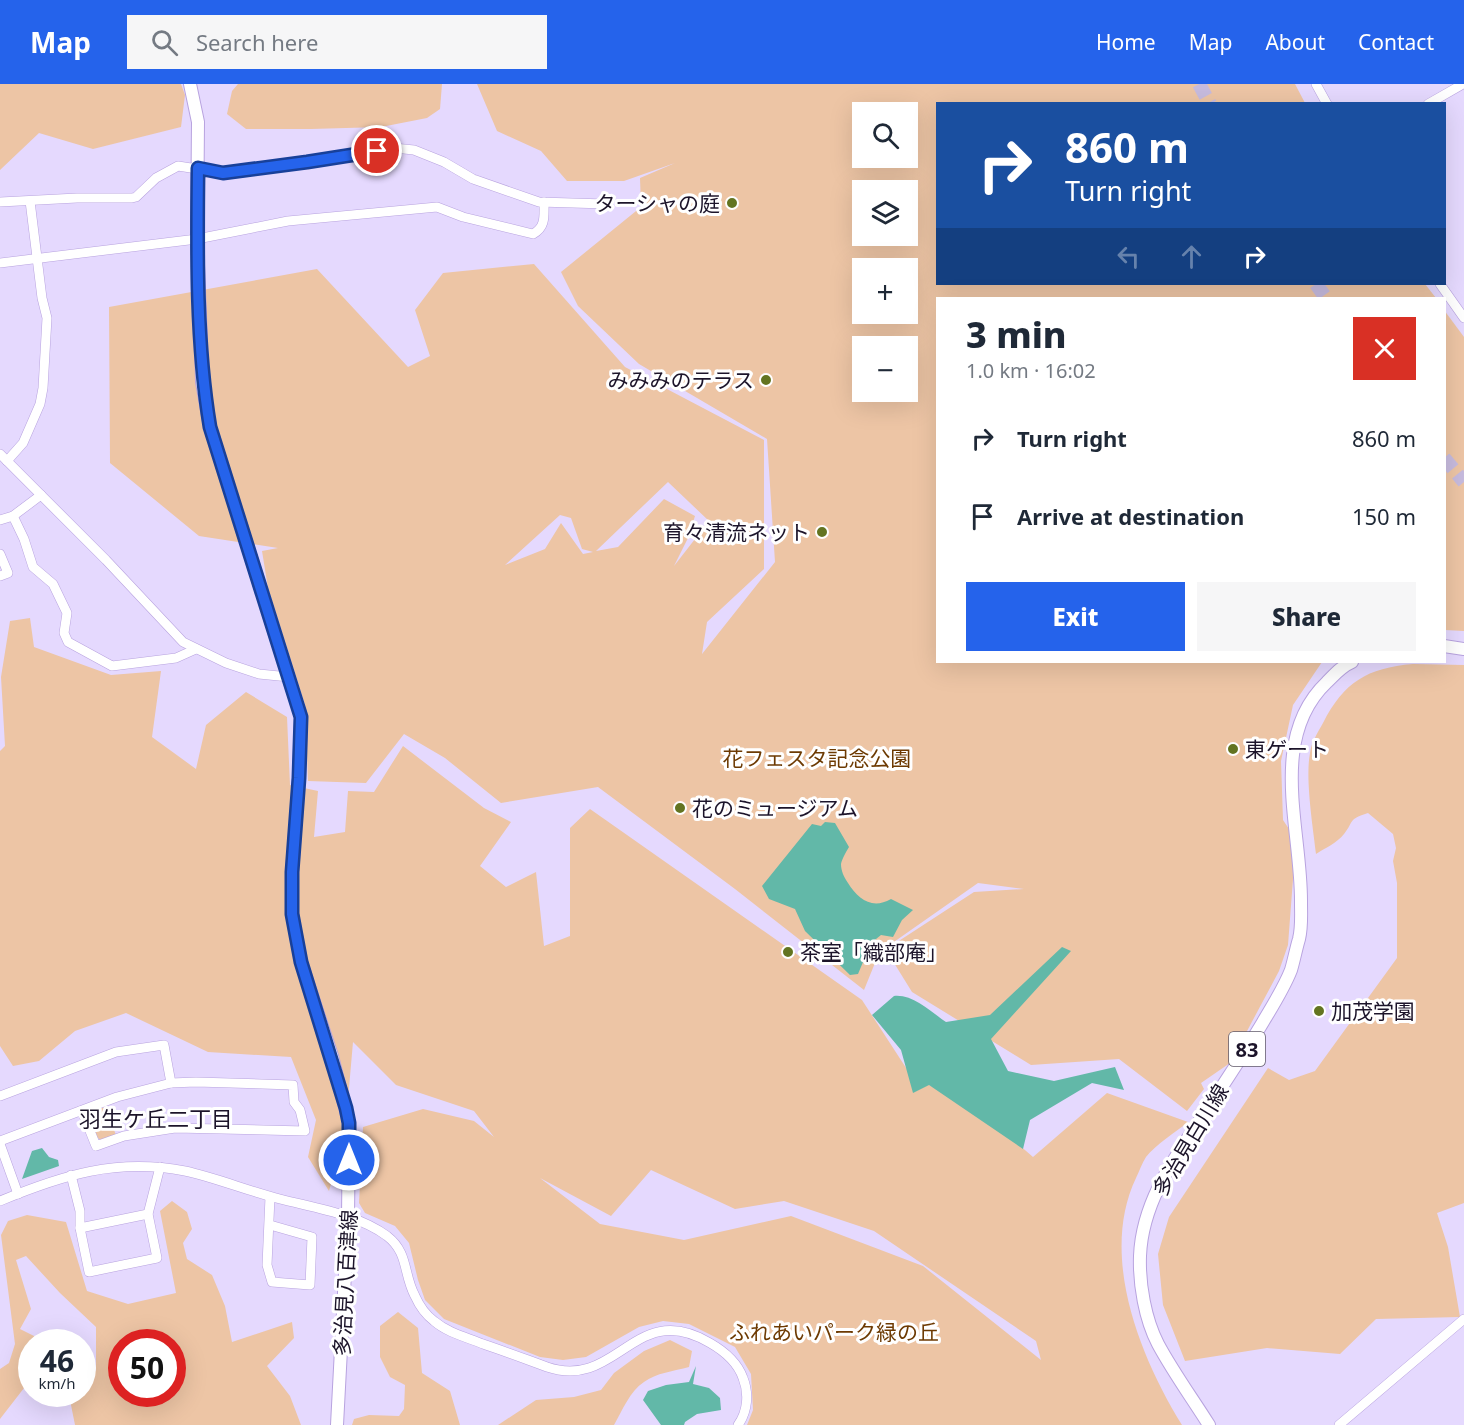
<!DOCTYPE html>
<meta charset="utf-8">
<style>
:root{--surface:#fff;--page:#f6f6f7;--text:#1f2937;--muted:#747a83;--accent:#2563eb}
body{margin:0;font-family:"Noto Sans","Noto Sans JP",sans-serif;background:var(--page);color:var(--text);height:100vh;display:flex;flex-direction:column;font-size:22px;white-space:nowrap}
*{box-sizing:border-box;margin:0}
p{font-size:20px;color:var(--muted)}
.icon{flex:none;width:33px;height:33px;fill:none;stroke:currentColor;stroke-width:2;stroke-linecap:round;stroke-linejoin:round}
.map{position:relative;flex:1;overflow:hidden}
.drawer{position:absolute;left:936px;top:213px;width:510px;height:366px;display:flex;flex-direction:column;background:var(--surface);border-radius:0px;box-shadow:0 6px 24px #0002}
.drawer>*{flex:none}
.banner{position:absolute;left:936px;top:18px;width:510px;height:183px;border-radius:0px;box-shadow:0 6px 24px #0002;background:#1a4fa0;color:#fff;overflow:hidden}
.controls{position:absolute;left:852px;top:18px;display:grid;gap:12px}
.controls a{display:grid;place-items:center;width:66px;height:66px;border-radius:0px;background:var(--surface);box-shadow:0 6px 24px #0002;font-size:30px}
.speed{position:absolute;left:18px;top:1245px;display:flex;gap:12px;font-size:30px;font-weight:700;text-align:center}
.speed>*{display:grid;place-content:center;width:78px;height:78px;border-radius:50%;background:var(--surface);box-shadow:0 6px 24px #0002;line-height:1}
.speed small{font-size:15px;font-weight:400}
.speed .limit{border:9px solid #d22;background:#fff;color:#111}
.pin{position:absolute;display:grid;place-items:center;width:51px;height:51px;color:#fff;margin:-26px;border:3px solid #fff;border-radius:50%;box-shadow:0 2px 6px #0007}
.me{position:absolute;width:66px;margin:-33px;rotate:0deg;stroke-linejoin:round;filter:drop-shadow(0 0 4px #0008)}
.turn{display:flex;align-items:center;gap:21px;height:126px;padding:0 30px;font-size:27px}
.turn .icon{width:78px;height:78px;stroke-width:2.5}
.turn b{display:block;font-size:42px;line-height:51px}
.lanes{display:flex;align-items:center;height:57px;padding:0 30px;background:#0003;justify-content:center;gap:30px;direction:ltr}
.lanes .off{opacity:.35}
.round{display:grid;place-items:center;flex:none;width:63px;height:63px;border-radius:0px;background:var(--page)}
.head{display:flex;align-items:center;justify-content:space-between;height:102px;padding:0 30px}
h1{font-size:36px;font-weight:800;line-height:45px}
.button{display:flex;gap:12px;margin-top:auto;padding:12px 30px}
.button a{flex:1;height:69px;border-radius:0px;background:var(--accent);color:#fff;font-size:24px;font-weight:800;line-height:69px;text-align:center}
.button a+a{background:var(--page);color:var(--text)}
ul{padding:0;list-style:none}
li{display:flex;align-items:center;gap:18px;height:78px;padding:0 30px}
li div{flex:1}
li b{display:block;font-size:22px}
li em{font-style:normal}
header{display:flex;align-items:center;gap:36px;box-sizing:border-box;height:84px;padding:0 30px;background:var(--accent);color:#fff}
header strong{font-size:28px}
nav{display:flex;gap:33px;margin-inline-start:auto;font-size:21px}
.search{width:420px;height:54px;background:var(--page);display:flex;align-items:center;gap:15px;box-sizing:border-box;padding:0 21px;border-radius:0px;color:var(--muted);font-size:22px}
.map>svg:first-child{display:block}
.green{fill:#edc5a5;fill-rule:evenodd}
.water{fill:#62b8a8}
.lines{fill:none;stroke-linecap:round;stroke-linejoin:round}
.highway-tunnel{stroke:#c7bbde;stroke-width:14;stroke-dasharray:14 7;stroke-linecap:butt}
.minor-casing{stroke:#b8a3df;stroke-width:10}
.major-casing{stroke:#b8a3df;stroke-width:14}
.minor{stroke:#fff;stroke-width:9}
.major{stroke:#fff;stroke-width:12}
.route-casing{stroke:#184099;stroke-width:15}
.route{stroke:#2563eb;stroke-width:10}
.poi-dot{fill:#637421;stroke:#fff;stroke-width:2}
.labels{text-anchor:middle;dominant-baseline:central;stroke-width:6;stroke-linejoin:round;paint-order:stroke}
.shield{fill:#fff;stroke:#605a6a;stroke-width:1.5}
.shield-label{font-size:20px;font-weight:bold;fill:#1c142a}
.poi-label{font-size:21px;fill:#1c142a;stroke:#fff;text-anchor:start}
.park-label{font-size:21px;fill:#6d3a02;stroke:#fff}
.street-label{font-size:21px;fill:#1c142a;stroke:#fff}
.neighbourhood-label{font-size:22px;fill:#1c142a;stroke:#fff}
</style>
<header>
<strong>Map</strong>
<div class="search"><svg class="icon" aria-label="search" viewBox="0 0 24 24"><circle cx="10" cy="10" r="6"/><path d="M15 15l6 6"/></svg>Search here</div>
<nav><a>Home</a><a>Map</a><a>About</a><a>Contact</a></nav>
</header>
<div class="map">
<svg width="1464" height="1341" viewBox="0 0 1464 1341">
<rect width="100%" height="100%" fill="#e5d9fe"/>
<!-- green -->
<g class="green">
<polygon points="0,0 181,0 185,11 181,43 93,65 39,49 0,86"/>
<polygon points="238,0 442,0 440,25 427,34 381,43 311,45 246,45 227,30 232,7"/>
<path d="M477,0H1295L1305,19L938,20V200H1425L1436,214H938V578H1322L1293,621L1281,677L1283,736L1289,745L1294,782L1288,861L1279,887L1230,979L1201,999L1204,1005L1187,1027L1119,975L1031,981L912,908L886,866L875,879L864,906L735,805L598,703L501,719L445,674L404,650L366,699L308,697L305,621L268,504L262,467L278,464L199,452L110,379L109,223L317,185L408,283L430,272L415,226L443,189L534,180L625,283L764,356V485L707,538L702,570L775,478L767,355L639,280L578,222L561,188L641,123L640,94L675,79L624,97H567L541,67L497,47ZM862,28H908V74H862ZM862,106H908V152H862ZM862,184H908V230H862ZM862,262H908V308H862ZM668,398L709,437L674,482L688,454L695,432L664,415L618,463L596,467ZM560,431L571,434L582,465L593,468L583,470L561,439L545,465L505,481ZM978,799L1024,805L974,808L888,864L891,860Z"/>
<polygon points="1444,226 1464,253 1464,547 1445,546"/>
<path d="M30,534L34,563L111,591L161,587L152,653L196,685L206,641L246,608L287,633L290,701L318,707L314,753L345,748L348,707L374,708L403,662L484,724L511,738L480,782L506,803L536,788L544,862L570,852V744L590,725L862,916L910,990L989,1035L1033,1073L1107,1009L1188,1038C1176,1048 1155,1061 1146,1073C1142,1079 1139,1088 1136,1094C1099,1172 1140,1273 1182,1341H747L753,1326L751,1290L735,1263L689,1240L663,1237L639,1243L586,1273L563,1276L540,1273L444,1235L425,1216L418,1196L409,1159L395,1142L365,1129L359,1119L363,1043L423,1025L474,1037L494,1053L474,1027L396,1001L353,958L345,1050L329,1107L308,1073L316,1036L291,973L208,968L126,929L75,947L39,977L13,982L0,962V667L5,662L1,593L10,537ZM651,1086L735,1125L784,1117L874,1147L1036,1257L1041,1276L923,1182L791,1132L684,1156L600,1140L540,1094L611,1132Z"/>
<path d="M1413,580L1464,581V1119L1437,1129L1448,1163L1460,1233L1376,1235L1340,1270L1267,1264L1185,1277L1163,1221L1158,1170L1169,1133L1268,984L1289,996L1315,987L1397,874V799L1393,777L1396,764L1393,750L1368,729C1347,736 1355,736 1344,750C1337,759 1325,764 1316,770C1313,743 1305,695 1310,669C1311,659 1318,648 1323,639C1344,598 1367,584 1413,580Z"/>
<polygon points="105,1023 116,1051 101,1056 96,1053 87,1032 90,1028"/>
<path d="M172,1117L187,1128L192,1145L183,1159L187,1175L212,1191L225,1222L232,1258L292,1238L294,1254L267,1282L290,1312L301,1341H75L70,1316L76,1310H82L83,1302L96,1286V1243L60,1209L26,1172L16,1176L31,1225L20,1245L36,1253L37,1258H32L31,1295L0,1335V1285L9,1279L15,1260L1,1151L8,1137L27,1131L66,1138L87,1207L128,1220L176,1209L160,1127ZM122,1258H172V1310H122Z"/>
<polygon points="398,1228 418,1244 422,1289 450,1307 460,1341 352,1341 354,1335 369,1331 399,1332 404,1325 405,1301 390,1293 380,1273 380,1242"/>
<path d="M670,1256L692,1267L689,1283C674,1287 656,1289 644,1298C630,1307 622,1327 614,1341H498L536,1316L574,1313L601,1306L614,1289L644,1267Z"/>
</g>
<!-- water -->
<g class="water">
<path d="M825,738L835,739L849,763C846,768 842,775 841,780C841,787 844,793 848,799C858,815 872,826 891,815L913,826L902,836L893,853L881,851L871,859L858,890L850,891L805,847L795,825L769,815L762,802L812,740L821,742Z"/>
<path d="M1062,863L1071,867L991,955L1008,987L1054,997L1115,983L1124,1006L1092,999L1030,1036L1023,1065L929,1001L913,1009L901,966L872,931L894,912C913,910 931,928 946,938L990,931Z"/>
<polygon points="42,1064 49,1073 58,1076 59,1082 22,1095 32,1067"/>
<polygon points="696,1282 693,1300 709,1304 720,1314 721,1326 697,1330 685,1338 684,1341 661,1341 643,1316 648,1307 666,1301 689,1298"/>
</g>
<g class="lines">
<!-- highway-tunnel -->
<g class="highway-tunnel">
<polyline points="1199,0 1210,20"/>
<polyline points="1316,200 1326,214"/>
<polyline points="1444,374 1464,398"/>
</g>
<defs>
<g id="minor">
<polyline points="1316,0 1327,20"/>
<polyline points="1428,20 1463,0"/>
<polyline points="0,118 77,114 132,114 136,113 156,94 178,82 223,89 307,79 394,64 414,66 444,78 473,95 539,118 606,120"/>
<path d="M0,179L197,155L288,137L437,123L463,133L533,150C546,143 544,132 544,118"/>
<polyline points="1440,200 1464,234"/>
<polyline points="0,370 106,476 183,558 226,579 259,590 289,593"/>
<polyline points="7,377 23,359 40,320 43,304 47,234 42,214 30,117"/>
<polyline points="13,432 24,455 33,483 53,500 67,529 64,549 68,558 112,582 176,574 196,565"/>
<polyline points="0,436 13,432 41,411"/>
<polyline points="0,470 8,489 0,492"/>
<polyline points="0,1012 116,968 164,961 171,999"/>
<polyline points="0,1057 117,1013 171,999 196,998 293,1001 294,1018 300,1026 305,1047 175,1044 124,1052 96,1062 82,1027"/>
<polyline points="0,1060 18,1110"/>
<polyline points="71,1091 80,1127 80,1144 89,1188 157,1174 148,1130 160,1083"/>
<path d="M0,1117C63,1091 116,1074 185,1087C217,1094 248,1107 280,1115C315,1124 357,1130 387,1152C409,1169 403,1190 415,1212C419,1221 426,1231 434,1237C448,1249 466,1253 483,1260C504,1267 525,1275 547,1283C618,1307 634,1214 710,1259C724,1267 737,1277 743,1294C749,1309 748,1327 738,1341"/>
<polyline points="270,1141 312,1153 310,1201 272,1198 267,1181 270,1113"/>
<polyline points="80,1144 148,1130"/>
<polyline points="1339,1341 1464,1235"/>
</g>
<g id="major">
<polyline points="190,0 198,38 197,155 201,257 202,298 210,343 301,633 299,694 292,788 292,830 301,878 332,972 349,1039 348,1133 337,1341"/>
<polyline points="1444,562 1464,565"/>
<path d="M1209,1341C1192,1314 1173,1288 1158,1260C1145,1235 1139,1200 1140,1172C1142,1119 1173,1076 1202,1033C1223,1001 1244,970 1263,938C1273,921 1284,904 1291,886C1294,876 1296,865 1299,855C1302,843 1301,831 1301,819C1302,746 1267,655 1327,598C1335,590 1342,582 1352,578"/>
</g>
</defs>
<!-- minor casing -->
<use href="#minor" class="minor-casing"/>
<!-- major casing -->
<use href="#major" class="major-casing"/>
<!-- minor -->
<use href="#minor" class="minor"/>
<!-- major -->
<use href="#major" class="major"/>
</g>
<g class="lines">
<defs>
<path id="route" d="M349,1076V1039L346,1024L301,878L292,830V788L299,694L301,633L210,343C196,258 197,170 198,84L223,89L307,78L377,67"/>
</defs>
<!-- route casing -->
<use href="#route" class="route-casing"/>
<!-- route -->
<use href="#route" class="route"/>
</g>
<!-- markers -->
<g class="poi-dot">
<circle cx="732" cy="119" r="6"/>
<circle cx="766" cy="296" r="6"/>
<circle cx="822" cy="448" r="6"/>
<circle cx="1233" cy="665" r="6"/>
<circle cx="680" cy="724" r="6"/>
<circle cx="788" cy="868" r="6"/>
<circle cx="1319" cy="927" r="6"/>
</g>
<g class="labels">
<!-- shield labels -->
<rect class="shield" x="1229" y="948" width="36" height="34" rx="4.5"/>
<g class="shield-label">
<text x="1247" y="965">83</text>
</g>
<!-- poi labels -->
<g class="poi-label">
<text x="720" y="119" text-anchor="end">ターシャの庭</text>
<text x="754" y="296" text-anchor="end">みみみのテラス</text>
<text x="810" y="448" text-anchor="end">育々清流ネット</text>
<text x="1245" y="665">東ゲート</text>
<text x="692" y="724">花のミュージアム</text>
<text x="800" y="868">茶室「織部庵」</text>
<text x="1331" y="927">加茂学園</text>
</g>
<!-- park labels -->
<g class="park-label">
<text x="817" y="674">花フェスタ記念公園</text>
<text x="834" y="1248">ふれあいパーク緑の丘</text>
</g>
<!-- street labels -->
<g class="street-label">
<text transform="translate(1190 1056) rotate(-59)">多治見白川線</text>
<text transform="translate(345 1199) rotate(-87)">多治見八百津線</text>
</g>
<!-- neighbourhood labels -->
<g class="neighbourhood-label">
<text x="156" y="1034">羽生ケ丘二丁目</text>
</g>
</g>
</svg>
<div class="controls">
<a><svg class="icon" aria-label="search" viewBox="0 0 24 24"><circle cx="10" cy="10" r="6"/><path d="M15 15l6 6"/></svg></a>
<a><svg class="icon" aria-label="layers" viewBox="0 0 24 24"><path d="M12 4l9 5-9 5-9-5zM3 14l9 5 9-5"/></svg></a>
<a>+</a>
<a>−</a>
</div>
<div class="speed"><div>46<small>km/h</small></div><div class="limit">50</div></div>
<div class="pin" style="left:377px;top:67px;background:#d93025"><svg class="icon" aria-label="arrive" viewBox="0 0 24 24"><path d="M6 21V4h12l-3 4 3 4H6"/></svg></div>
<svg class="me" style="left:349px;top:1076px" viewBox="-20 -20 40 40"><circle r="17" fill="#2563eb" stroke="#fff" stroke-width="3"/><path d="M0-11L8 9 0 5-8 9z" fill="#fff"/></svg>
<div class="banner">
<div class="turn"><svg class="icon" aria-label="right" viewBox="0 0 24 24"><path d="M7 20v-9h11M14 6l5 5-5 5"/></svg><div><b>860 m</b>Turn right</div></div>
<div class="lanes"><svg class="icon off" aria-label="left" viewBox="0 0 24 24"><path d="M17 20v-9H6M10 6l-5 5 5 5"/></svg><svg class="icon off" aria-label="ahead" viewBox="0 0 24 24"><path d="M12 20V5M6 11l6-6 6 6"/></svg><svg class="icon" aria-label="right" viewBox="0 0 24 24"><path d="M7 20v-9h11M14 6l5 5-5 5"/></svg></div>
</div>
<section class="drawer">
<div class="head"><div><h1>3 min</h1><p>1.0 km · 16:02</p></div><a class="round" style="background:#d93025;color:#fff"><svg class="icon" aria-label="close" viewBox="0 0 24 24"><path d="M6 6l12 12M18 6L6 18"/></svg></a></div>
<ul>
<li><svg class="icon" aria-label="right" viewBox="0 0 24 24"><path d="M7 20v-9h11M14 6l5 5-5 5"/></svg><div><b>Turn right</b></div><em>860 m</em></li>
<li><svg class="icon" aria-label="arrive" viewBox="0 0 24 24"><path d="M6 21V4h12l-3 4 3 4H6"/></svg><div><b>Arrive at destination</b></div><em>150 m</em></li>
</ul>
<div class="button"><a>Exit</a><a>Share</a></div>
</section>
</div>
